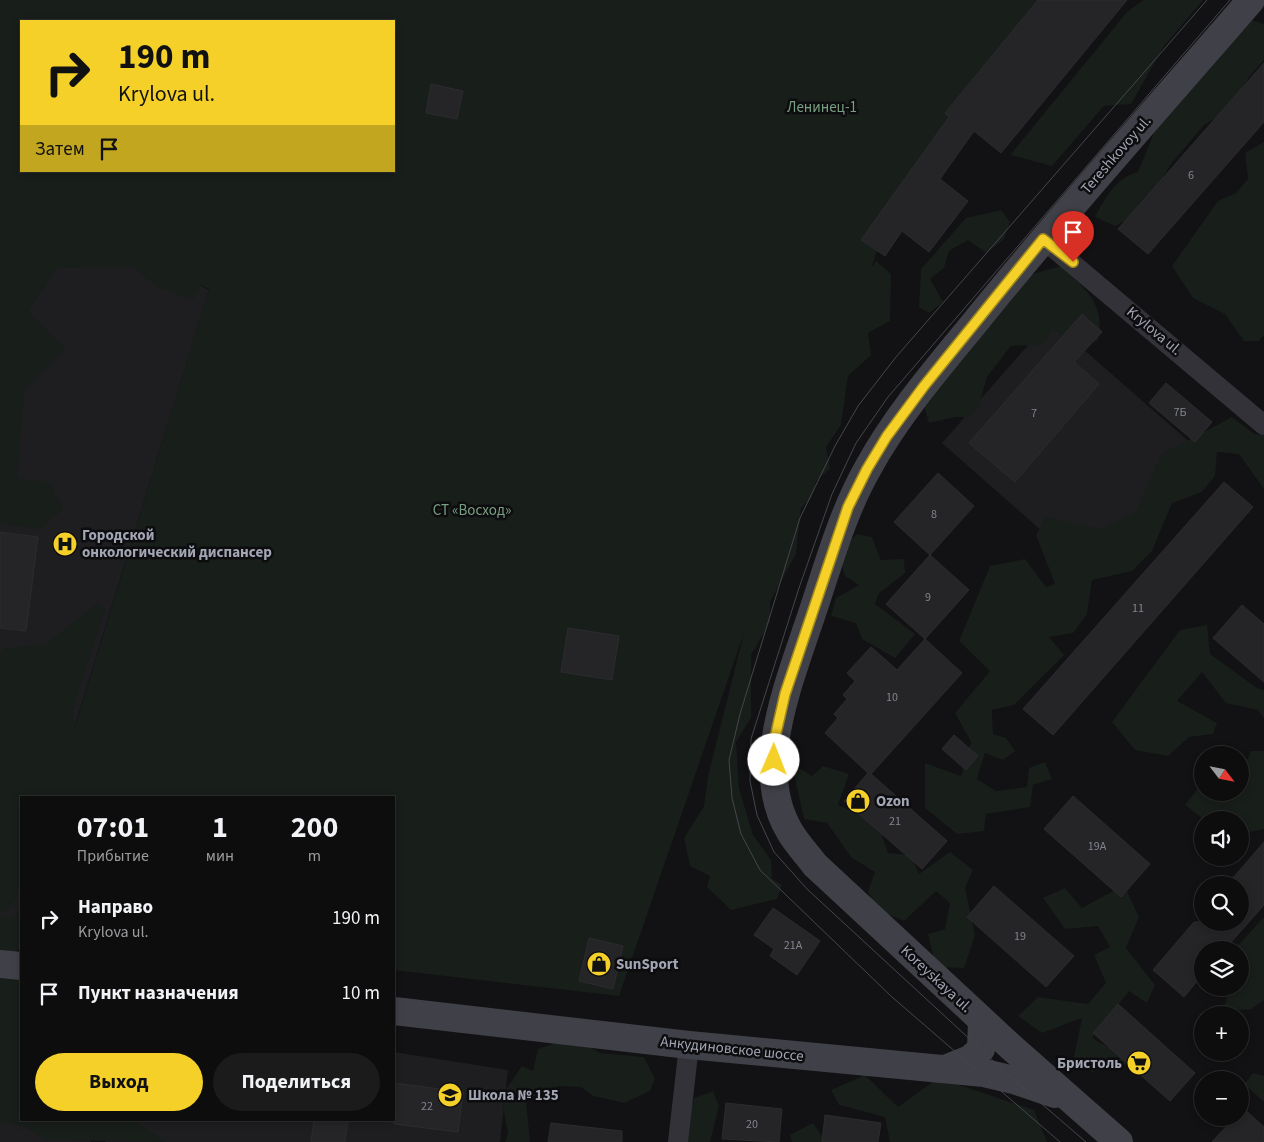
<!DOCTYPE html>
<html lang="ru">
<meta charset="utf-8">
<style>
:root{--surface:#0e0d0e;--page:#1c1b1c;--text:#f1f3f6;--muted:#9b9c9e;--line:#2e2d2e;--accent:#f4d029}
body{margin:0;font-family:"Source Sans 3",sans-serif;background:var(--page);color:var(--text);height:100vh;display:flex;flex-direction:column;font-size:19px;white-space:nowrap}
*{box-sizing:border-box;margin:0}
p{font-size:16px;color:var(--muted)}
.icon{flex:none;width:28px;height:28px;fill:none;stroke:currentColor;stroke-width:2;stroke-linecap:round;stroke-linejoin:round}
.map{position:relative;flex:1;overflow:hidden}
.sheet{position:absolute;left:20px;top:796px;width:375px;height:325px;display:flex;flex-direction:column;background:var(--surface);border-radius:0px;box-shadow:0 2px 8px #0003,0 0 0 1px var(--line)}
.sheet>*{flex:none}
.hud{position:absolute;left:20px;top:20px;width:375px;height:152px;border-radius:0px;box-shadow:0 2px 8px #0003,0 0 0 1px var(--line);background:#f4d029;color:#111;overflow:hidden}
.needle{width:32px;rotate:122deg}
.tools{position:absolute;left:1194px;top:746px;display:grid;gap:10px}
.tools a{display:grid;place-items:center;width:55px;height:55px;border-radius:50%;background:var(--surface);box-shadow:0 2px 8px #0003,0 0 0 1px var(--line);font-size:25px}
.pin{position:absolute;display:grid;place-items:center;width:42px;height:42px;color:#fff;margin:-51px -21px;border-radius:50% 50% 50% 0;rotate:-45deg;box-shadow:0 0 5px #0007}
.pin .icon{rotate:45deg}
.me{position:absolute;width:55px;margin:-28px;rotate:1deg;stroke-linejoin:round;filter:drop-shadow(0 0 4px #0008)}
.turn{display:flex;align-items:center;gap:18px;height:105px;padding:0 15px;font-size:22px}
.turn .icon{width:65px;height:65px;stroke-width:2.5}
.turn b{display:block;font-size:35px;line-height:42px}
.then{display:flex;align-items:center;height:48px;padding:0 15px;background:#0003;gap:10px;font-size:19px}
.eta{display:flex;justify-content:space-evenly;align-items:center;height:85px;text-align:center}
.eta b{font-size:30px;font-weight:700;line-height:35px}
.button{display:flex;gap:10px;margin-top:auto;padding:10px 15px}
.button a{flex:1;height:58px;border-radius:30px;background:var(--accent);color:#111;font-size:20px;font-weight:700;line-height:58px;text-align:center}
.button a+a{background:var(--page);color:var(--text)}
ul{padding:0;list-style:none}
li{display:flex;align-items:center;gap:15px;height:75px;padding:0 15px}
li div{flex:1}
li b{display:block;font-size:19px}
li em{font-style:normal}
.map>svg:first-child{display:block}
.built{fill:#1e1d20}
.green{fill:#181e1a;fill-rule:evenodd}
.building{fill:#252427;stroke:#2c2b2f}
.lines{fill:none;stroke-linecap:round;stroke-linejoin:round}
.street{stroke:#323238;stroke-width:20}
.secondary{stroke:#404148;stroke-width:28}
.tram{stroke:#45464d;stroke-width:1}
.route-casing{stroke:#9f871b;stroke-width:12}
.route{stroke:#f4d029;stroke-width:9}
.labels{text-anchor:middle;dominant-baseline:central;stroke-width:5;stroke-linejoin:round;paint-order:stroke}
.number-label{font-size:12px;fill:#828490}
.park-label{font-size:15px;fill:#799f82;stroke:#0d0c0e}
.street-label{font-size:15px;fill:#a2a5b4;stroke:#0d0c0e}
.poi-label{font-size:15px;font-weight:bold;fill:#a2a5b4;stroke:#0d0c0e;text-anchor:start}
</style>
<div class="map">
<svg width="1264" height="1142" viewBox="0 0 1264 1142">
<rect width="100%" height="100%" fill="#121113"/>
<!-- built -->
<g class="built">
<polygon points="0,174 209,290 53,797 21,798 21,901 15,922 0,920"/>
<polygon points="1050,320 1202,453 1103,566 1078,563 942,443"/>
<polygon points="0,1003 21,1120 94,1120 91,1142 0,1142"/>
<polygon points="394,1052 508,1070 500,1142 106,1142 109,1120 394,1120"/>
</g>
<!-- green -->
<g class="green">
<path d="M0,0H1038L945,113L967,132L933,139L862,240L877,251L871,268L876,261L891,274L890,321L868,333L871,355L848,376L841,425L826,447L830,469L816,481L812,497L801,508L796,554L770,602V622L751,655V718L736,742L739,788L753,835L771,860L772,879L782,885L777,899L731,910L707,887L710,876L690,866L684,838L704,806L708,776L744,633L619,996L394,970V798H21V882L18,894L7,912L0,910V655L3,649L46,644L97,604L105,609L72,711L75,727L209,289L201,285L192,300L158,287L133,267L57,268L28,311L65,349L24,390L17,479L49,482L63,508L40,529L0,523ZM21,21H394V171H21Z"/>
<polygon points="1143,0 1203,0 1164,46 1131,104 1104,106 1052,166 1010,155 1127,12"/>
<path d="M1252,20L1264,24V60L1249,77L1230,110L1204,125L1171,164L1142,212L1115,226L1095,217C1106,197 1115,178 1138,172L1160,118L1177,99L1190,91L1217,49Z"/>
<polygon points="1264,142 1264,335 1259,341 1244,341 1225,314 1193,298 1172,266 1218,201 1236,193 1248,179 1245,153"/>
<polygon points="1001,210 1010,222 1004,239 986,253 968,240 949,251 944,268 930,279 943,302 929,313 919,307 921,269 966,218"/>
<path d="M1061,266C1085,289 1106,303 1098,340L1077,346L1053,329L1042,345L1011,346L987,377L979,405L968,417H955L929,423L920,393L1015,279Z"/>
<polygon points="1232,417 1254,434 1264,435 1264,489 1239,454 1217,452 1215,476 1202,492 1172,503 1152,551 1132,571 1092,580 1087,614 1073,633 1049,637 1064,655 1014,705 992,710 993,734 1006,738 1015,751 1003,760 985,753 977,779 996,791 1027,787 1029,768 1045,762 1052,779 1033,785 1030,807 986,814 984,831 957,834 925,808 925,763 961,776 971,742 955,713 990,671 959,641 990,566 1025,559 1046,587 1055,584 1036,535 1046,517 1101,529 1136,512 1161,455"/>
<polygon points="857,534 872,537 881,560 904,559 905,573 879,593 875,604 915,634 895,658 862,639 856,623 831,616 836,598 859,585 845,576 838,553"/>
<polygon points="1207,625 1210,654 1257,688 1264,690 1264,718 1258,710 1226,703 1202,672 1177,701 1217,723 1213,734 1189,737 1168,756 1135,750 1112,722 1180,630"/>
<polygon points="1251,751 1264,751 1264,829 1240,834 1240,820 1205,820 1185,805 1202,783 1202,792 1240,792 1240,772 1242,772"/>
<polygon points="792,764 812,776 823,766 849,774 838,805 877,822 888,853 910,855 919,874 950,852 973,870 965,888 975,935 964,968 936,967 928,934 945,929 950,903 936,891 904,921 878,910 868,892 875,872 852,858 827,823 804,819"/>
<polygon points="1124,885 1139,917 1126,948 1155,985 1147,1003 1129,991 1092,1038 1135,1062 1092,1072 1074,1057 1082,1018 1042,1033 1018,1016 1038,997 1088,1004 1106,983 1094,955 1110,947 1098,926 1065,929 1043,898 1065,888 1082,908"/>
<polygon points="21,901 21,946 14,954 0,951 0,917 16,918"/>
<polygon points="1264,917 1264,1000 1251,1009 1223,1012 1228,994 1206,991 1207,988 1240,988 1240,950 1234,950"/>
<polygon points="0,978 21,980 21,1120 133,1120 166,1142 46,1140 22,1125 0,1122"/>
<polygon points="570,1038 601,1053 644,1057 655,1079 650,1091 624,1103 593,1096 581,1087 558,1086 553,1096 526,1101 530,1142 505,1142 508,1133 501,1096 522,1066 533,1071 538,1049"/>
<polygon points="1253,1073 1264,1076 1264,1102 1244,1084"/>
<polygon points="865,1075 898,1107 938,1078 1034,1110 1047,1142 890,1142 885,1117 839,1105 831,1090"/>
<polygon points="713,1091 719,1106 710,1142 684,1142 694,1098"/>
<polygon points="813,1123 826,1142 792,1142 790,1135"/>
</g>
<!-- building -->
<g class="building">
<polygon points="1038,0 1127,0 1001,153 974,131 940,179 968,201 929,252 902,231 885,256 861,240 949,117 945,113"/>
<polygon points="1264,63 1264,122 1148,254 1118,229"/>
<polygon points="431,84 463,91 457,119 426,113"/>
<polygon points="1082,314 1102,332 1074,362 1099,384 1015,482 969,443"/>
<polygon points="1166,383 1212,422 1195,442 1149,403"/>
<polygon points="938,473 974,506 930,555 894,522"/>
<polygon points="1224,482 1253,507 1053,735 1023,709"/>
<polygon points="0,532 38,537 26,631 0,628"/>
<polygon points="930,555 969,590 925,639 886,604"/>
<polygon points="1242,605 1264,624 1264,682 1213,638"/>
<polygon points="568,628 619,636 612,680 561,672"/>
<polygon points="925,639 962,673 871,774 947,841 922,869 844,801 868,773 825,733 838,718 834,714 847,699 843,695 855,681 847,673 871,647 897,670"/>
<polygon points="954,735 978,756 966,770 942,749"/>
<polygon points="1073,796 1150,864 1121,897 1044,829"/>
<polygon points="1264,842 1264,905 1224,950 1202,950 1202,975 1184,997 1153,970 1194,922 1240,922 1240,885 1227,885"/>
<polygon points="994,886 1074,956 1046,987 967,917"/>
<polygon points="773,908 820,941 797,975 770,956 774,949 754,935"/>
<polygon points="589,938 623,946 613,989 579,981"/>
<polygon points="1118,1004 1195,1073 1170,1101 1093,1033"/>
<polygon points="394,1083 463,1092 458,1132 394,1124"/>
<polygon points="726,1103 782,1109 779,1142 722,1139"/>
<polygon points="1243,1108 1264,1127 1264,1142 1212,1142 1234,1118 1240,1118 1240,1111"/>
<polygon points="825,1115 881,1123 878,1142 822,1142"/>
<polygon points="314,1120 348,1120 345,1142 311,1142"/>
<polygon points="551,1123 622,1131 622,1142 548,1142"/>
</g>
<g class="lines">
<!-- street -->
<g class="street">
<polyline points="1043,239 1264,425"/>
<polyline points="678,1142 689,1045"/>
</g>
<!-- secondary -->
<g class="secondary">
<polyline points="0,964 21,966"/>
<polyline points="394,1011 689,1045 984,1073 1014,1080 1055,1094"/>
<polyline points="945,1069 970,1059 981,1049 982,1021"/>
<path d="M1119,1142L1011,1047L815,865C807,854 797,844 790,832C753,771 787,689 807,628C826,574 840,517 868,468C899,411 944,361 985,310C1071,204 1162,103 1251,0"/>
</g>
<!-- tram -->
<g class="tram">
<polyline points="1060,1142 892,997 760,870 741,834 732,798 729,760 740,714 800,518 835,446 858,406 896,357 1207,0"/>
<polyline points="1086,1142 1014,1080 807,889 774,852 757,815 750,781 751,739 799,588 832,494 856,443 888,397 1230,0"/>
</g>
</g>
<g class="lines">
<defs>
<polyline id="route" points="774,760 774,742 785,694 848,507 867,469 887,436 924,386 1043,239 1073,262"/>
</defs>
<!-- route casing -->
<use href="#route" class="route-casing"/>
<!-- route -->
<use href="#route" class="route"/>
</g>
<!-- icons -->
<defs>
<symbol id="hospital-disc" viewBox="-11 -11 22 22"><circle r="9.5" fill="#f4d029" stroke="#0d0c0e"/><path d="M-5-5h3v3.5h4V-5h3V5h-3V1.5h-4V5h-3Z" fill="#111"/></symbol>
<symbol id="shop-disc" viewBox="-11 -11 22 22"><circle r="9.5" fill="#f4d029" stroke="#0d0c0e"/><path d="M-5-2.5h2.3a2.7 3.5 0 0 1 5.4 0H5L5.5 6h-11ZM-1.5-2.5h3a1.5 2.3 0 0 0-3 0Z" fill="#111"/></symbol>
<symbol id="supermarket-disc" viewBox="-11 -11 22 22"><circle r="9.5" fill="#f4d029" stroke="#0d0c0e"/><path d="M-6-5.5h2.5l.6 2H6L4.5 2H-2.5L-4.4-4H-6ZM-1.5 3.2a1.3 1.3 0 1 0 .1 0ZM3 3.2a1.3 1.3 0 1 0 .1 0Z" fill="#111"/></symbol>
<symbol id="school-disc" viewBox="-11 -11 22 22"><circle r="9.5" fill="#f4d029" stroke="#0d0c0e"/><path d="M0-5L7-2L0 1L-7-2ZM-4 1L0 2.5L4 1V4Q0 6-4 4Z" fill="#111"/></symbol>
</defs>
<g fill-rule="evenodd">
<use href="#hospital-disc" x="51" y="530" width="28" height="28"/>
<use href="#shop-disc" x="844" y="787" width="28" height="28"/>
<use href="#shop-disc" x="585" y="950" width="28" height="28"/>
<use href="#supermarket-disc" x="1125" y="1049" width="28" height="28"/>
<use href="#school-disc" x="436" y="1081" width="28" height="28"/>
</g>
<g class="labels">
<!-- number labels -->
<g class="number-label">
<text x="1191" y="175">6</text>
<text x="1180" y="412">7Б</text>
<text x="1034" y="413">7</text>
<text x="934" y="514">8</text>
<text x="928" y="597">9</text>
<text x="1138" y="608">11</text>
<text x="892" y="697">10</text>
<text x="895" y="821">21</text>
<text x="1097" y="846">19А</text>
<text x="1020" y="936">19</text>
<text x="793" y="945">21А</text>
<text x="427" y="1106">22</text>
<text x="752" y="1124">20</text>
</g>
<!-- park labels -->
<g class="park-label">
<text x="822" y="107">Ленинец-1</text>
<text x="472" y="510">СТ «Восход»</text>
</g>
<!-- street labels -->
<g class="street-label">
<text transform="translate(1116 155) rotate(-49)">Tereshkovoy ul.</text>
<text transform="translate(1154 331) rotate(40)">Krylova ul.</text>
<text transform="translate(936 979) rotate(43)">Koreyskaya ul.</text>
<text transform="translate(732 1049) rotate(6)">Анкудиновское шоссе</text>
</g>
<!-- poi labels -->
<g class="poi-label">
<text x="82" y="535">Городской<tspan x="82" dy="17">онкологический диспансер</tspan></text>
<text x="876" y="801">Ozon</text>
<text x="616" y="964">SunSport</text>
<text x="1122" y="1063" text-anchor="end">Бристоль</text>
<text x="468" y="1095">Школа № 135</text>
</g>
</g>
</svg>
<div class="tools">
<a><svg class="needle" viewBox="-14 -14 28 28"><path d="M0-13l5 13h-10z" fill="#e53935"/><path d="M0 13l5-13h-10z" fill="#9b9c9e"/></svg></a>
<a><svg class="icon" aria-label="sound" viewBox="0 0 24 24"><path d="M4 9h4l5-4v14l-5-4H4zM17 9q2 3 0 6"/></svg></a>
<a><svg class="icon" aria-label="search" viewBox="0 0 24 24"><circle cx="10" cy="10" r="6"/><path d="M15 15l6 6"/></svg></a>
<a><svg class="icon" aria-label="layers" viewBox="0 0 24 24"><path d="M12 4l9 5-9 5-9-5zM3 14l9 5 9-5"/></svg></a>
<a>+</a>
<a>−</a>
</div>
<div class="pin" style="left:1073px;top:262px;background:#d93025"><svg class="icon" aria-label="arrive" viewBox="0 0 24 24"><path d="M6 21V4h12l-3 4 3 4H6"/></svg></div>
<svg class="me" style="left:774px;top:760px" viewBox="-20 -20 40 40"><circle r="19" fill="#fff"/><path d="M0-13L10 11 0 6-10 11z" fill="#f4d029"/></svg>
<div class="hud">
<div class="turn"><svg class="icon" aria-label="right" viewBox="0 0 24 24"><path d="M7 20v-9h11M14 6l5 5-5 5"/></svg><div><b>190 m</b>Krylova ul.</div></div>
<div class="then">Затем<svg class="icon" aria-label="arrive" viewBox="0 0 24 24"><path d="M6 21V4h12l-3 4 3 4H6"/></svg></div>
</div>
<section class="sheet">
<div class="eta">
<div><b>07:01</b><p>Прибытие</p></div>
<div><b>1</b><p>мин</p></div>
<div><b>200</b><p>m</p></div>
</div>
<ul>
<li><svg class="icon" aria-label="right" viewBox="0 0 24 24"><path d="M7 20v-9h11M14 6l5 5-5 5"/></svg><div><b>Направо</b><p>Krylova ul.</p></div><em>190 m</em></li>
<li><svg class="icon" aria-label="arrive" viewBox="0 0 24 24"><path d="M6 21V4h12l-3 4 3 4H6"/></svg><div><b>Пункт назначения</b></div><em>10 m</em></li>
</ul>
<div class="button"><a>Выход</a><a>Поделиться</a></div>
</section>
</div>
